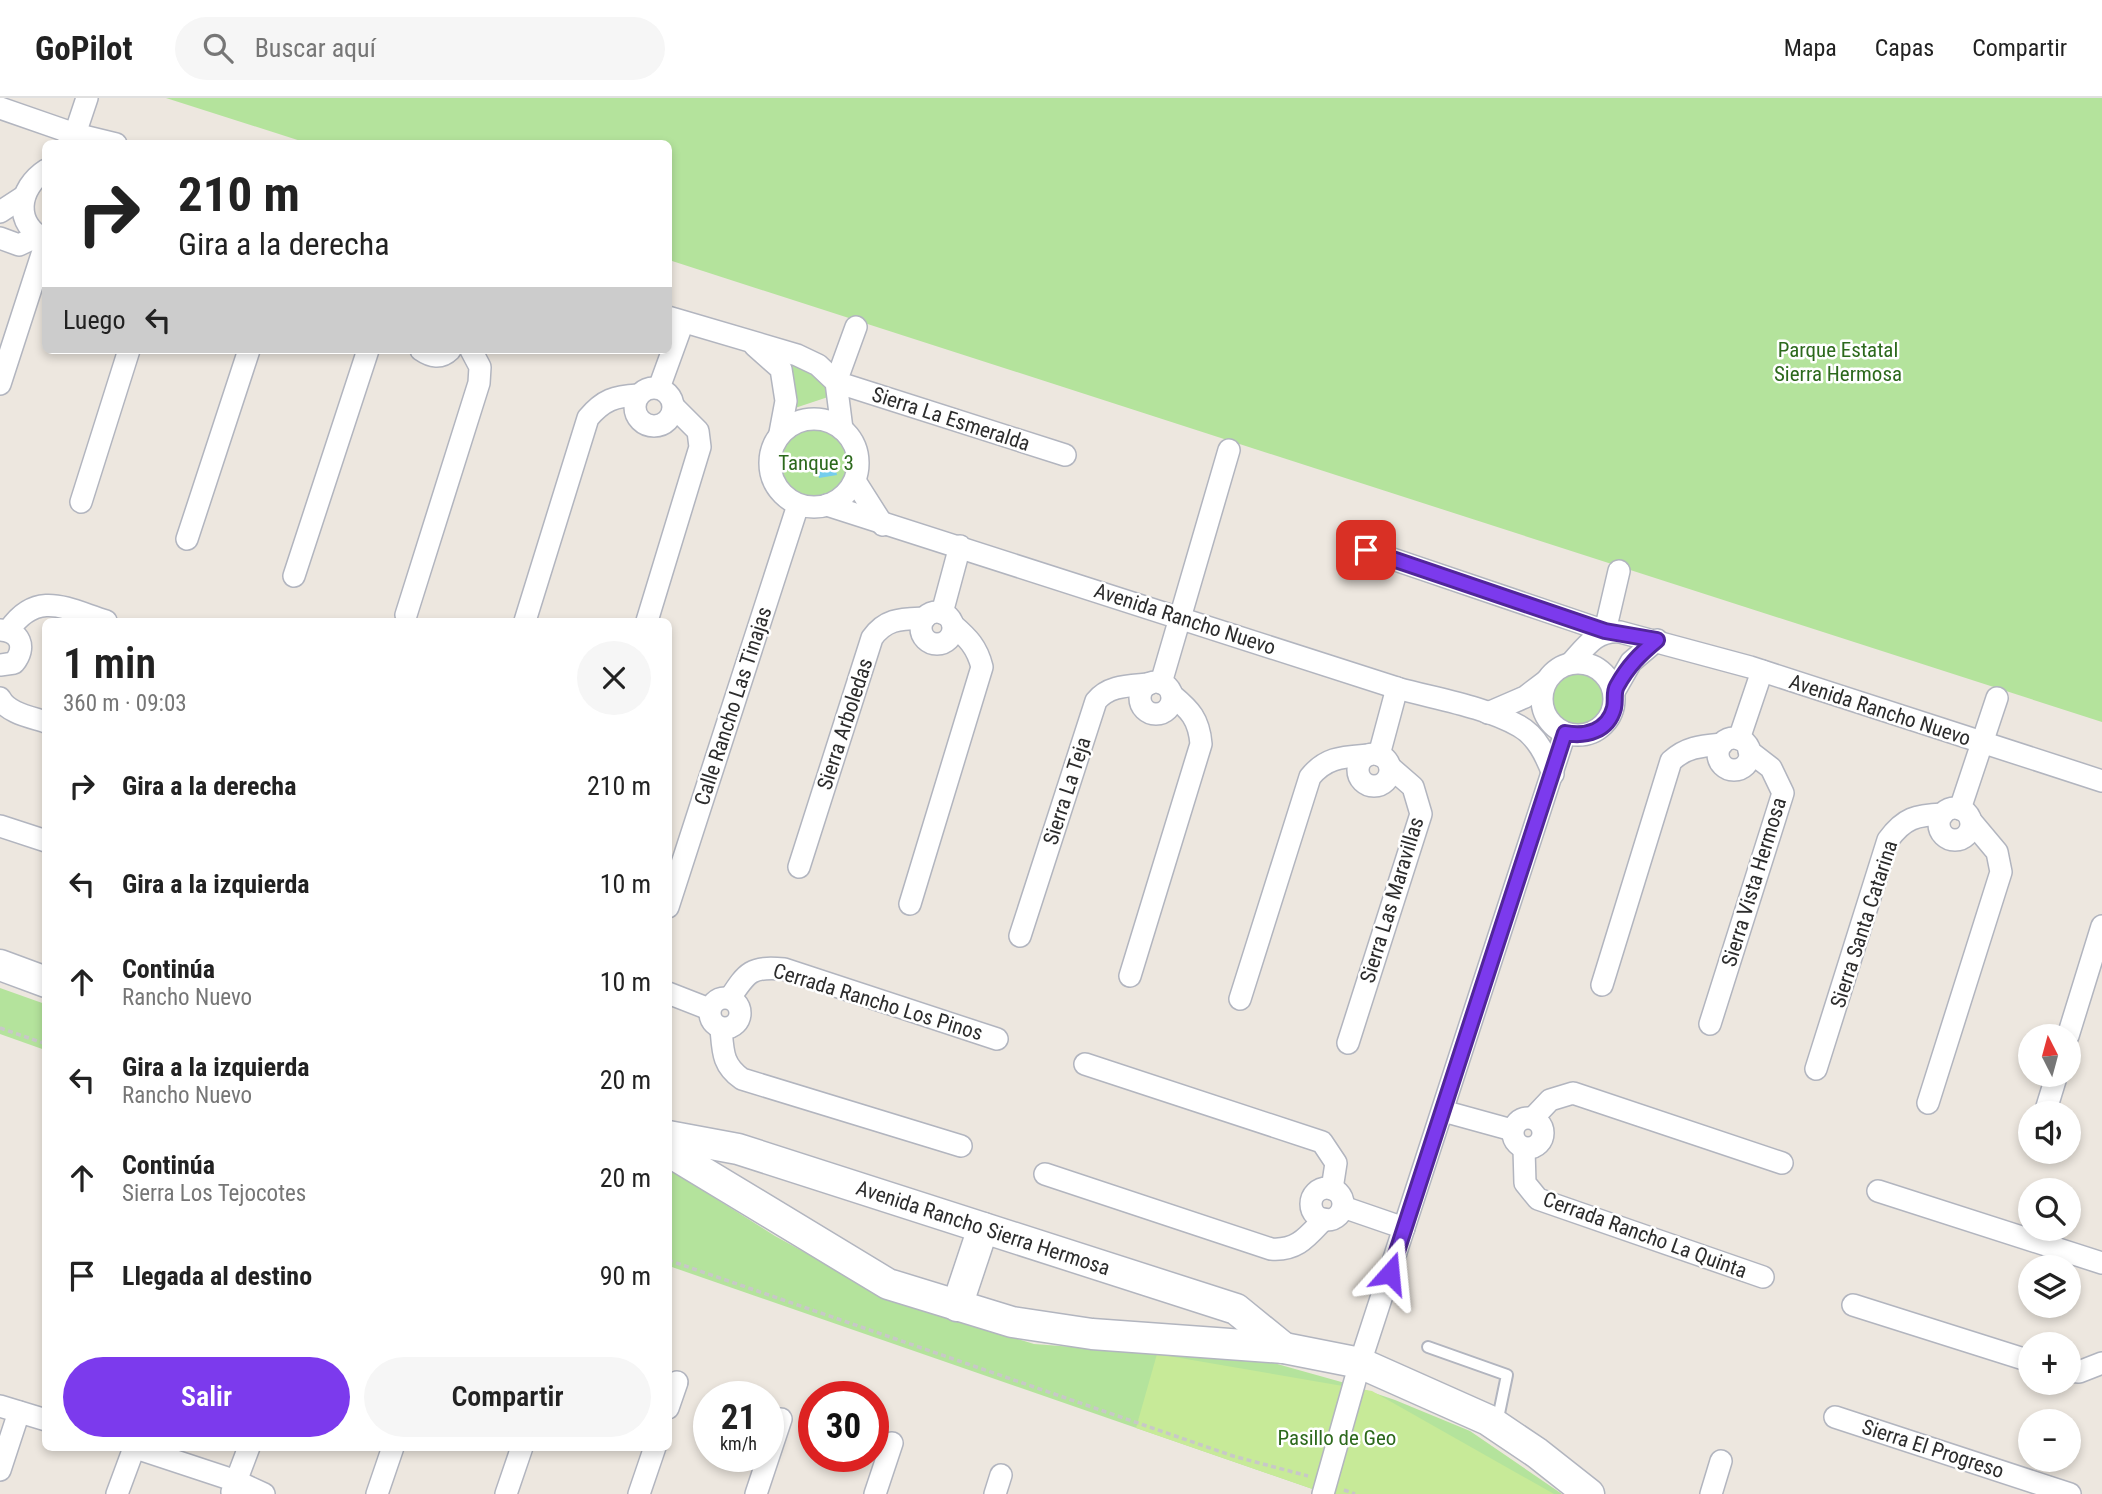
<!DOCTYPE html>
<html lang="es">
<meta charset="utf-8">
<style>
:root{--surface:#fff;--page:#f6f6f6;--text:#222;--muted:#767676;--line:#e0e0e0;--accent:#7c3aed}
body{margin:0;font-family:"Roboto Condensed",sans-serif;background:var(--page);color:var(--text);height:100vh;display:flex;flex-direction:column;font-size:26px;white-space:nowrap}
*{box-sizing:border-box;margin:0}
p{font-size:23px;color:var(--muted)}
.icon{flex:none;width:38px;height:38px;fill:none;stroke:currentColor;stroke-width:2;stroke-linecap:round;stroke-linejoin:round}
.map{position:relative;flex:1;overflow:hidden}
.drawer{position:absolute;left:42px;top:520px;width:630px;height:833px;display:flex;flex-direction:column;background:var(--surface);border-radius:10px;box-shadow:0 4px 10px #0003}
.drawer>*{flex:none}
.banner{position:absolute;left:42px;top:42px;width:630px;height:214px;border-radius:10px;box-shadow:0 4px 10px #0003;background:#fff;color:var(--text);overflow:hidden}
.needle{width:46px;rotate:354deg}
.fabs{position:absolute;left:2018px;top:926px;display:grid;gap:14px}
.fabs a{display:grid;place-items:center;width:63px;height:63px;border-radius:50%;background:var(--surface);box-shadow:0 4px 10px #0003;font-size:35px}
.speed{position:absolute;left:693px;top:1283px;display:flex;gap:14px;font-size:35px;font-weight:700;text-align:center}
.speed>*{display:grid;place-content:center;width:91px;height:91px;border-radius:50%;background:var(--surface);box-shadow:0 4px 10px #0003;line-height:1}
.speed small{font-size:18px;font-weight:400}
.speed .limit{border:10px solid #d22;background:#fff;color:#111}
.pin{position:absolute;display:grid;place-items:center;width:60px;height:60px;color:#fff;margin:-30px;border-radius:14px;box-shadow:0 4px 10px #0006}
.me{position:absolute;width:77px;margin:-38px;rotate:18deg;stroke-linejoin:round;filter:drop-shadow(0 0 5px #0008)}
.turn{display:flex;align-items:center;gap:24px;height:147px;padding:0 21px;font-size:32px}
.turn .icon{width:91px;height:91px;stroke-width:2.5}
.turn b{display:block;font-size:49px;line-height:60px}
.then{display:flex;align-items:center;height:66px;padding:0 21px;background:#0003;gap:14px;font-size:26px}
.round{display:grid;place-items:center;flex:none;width:74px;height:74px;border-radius:37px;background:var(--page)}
.overview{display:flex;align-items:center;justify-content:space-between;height:119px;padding:0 21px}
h1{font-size:42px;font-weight:600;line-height:52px}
.action{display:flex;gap:14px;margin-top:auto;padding:14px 21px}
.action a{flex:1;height:80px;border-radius:42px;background:var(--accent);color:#fff;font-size:28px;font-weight:600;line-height:80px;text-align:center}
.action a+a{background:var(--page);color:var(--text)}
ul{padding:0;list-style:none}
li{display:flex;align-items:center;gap:21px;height:98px;padding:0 21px}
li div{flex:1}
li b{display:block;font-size:26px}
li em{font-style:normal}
header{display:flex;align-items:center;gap:42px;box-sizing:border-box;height:98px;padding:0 35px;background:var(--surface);border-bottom:2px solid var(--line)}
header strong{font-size:33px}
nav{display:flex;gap:38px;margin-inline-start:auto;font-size:24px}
.search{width:490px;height:63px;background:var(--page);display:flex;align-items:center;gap:18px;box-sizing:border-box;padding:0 24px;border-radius:38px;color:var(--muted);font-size:26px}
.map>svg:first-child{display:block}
.green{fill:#b4e39c}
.pitch{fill:#c7ea98}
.water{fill:#74cded}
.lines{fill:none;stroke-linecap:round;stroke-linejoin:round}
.lane-casing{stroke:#b2b5bf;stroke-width:14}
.street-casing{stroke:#b2b5bf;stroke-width:24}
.secondary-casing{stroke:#b2b5bf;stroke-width:33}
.path{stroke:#c8c8c8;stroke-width:3.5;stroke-dasharray:5 3.5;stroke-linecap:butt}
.lane{stroke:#fff;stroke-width:10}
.street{stroke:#fff;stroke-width:21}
.secondary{stroke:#fff;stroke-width:30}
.route-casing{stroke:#51269a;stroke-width:18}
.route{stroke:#7c3aed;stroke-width:12}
.labels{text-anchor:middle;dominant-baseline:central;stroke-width:5;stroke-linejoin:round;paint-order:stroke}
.park-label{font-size:21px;fill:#2c691c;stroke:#fff}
.street-label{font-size:21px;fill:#2c2c2c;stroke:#fff}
</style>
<header>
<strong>GoPilot</strong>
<div class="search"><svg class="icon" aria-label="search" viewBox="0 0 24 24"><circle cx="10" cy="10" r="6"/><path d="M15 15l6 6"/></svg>Buscar aquí</div>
<nav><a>Mapa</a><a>Capas</a><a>Compartir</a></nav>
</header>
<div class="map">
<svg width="2102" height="1396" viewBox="0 0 2102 1396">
<rect width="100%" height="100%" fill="#ede7df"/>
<!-- green -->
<g class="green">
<polygon points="166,0 2102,0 2102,624 669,162 668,46 307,45"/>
<path d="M772,255L815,272L831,291L828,299L795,310C797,284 789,272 772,255Z"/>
<circle cx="816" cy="366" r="38"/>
<circle cx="1581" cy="601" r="29"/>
<polygon points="0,890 45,906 45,952 0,936"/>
<polygon points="669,1071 775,1138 893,1203 1034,1246 1270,1264 1345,1285 1395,1302 1470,1333 1562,1396 1327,1396 669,1168"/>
</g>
<!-- pitch -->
<polygon class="pitch" points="1157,1256 1372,1293 1554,1396 1327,1396 1136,1330"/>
<!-- water -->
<polygon class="water" points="833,359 837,377 819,380 817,362"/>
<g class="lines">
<defs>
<polyline id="lane" points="1428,1249 1507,1277 1497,1325"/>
<g id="street">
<polyline points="0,10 75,36 116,46"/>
<polyline points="68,46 75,36 87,0"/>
<path d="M46,72C18,90 13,126 46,142"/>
<polyline points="0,114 23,99"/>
<polyline points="0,140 19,147 38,138"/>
<polyline points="668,219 797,257 818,267 836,284 842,331"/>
<polyline points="856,229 836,284 1065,357"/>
<polyline points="755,248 781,271 786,303 780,335"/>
<path d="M421,252C431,259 441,261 450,252"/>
<polyline points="0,286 46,144"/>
<circle cx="654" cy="309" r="19"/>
<polyline points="659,290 683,224"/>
<circle cx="814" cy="365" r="44"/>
<polyline points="855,383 883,427"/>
<polyline points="81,404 129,252"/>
<path d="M827,407L1397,590C1436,601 1483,608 1519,628C1537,638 1546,658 1553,676"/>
<polyline points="187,441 249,252"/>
<polyline points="1366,452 1605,533 1619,473"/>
<polyline points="294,478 368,252"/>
<circle cx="937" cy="530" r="16"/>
<polyline points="942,515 960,448"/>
<polyline points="406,517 479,285 480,269 471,252"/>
<path d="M525,523L588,320C603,302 615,298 638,297"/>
<polyline points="647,523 700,349 698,333 674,309"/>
<path d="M0,532C20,533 27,549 14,565L0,567"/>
<path d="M9,532C37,491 67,511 106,523"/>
<path d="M1572,564C1587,547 1597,532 1620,534L1750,569L2102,683"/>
<circle cx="1578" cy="601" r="36"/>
<circle cx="1156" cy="600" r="16"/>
<polyline points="1161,585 1229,352"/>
<polyline points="1615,592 1631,564 1657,542"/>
<path d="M0,600C7,615 31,619 46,624"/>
<polyline points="1488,615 1525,599 1546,583"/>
<circle cx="1734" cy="656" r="16"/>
<polyline points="1739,641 1762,573"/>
<circle cx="1374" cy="672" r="16"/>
<polyline points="1379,657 1397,590"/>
<circle cx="1955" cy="726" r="16"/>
<polyline points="1960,711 1997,600"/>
<polyline points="0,728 46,743"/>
<path d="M799,769L872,540C886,520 902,521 925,520"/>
<path d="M910,806L982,569C977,549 968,540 953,527"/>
<polyline points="668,809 798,407"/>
<path d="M1020,838L1096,603C1109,587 1129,588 1149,586"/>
<path d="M1130,878L1201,646C1199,621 1190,612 1172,597"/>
<path d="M1602,887L1671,663C1686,649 1701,648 1722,646"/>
<polyline points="668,895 709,911"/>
<circle cx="725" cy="915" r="15"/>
<path d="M730,900C747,874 751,868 784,871L997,941"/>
<path d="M1240,901L1310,679C1326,659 1343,659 1368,657"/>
<polyline points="1710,926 1783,695 1771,670 1749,653"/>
<path d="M721,930C723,953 722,967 742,981L961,1048"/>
<polyline points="2068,938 2102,828"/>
<polyline points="1348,945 1421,716 1413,689 1390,669"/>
<polyline points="1085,966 1322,1044 1336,1065 1332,1091"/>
<path d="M1816,971L1888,742C1904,720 1916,717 1943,716"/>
<polyline points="1928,1005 2001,774 1997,754 1971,723"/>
<polyline points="1443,1013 1512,1032"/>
<polyline points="2045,1015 2057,976"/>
<circle cx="1528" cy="1035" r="15"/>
<polyline points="1533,1020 1550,1002 1573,995 1782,1065"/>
<polyline points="1524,1051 1525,1085 1538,1101 1763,1179"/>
<path d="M1045,1076L1271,1151C1297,1153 1307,1139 1324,1121"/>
<circle cx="1327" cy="1106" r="16"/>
<polyline points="1878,1093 2102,1165"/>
<polyline points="1343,1109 1404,1130"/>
<polyline points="1853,1207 2030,1263"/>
<polyline points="2068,1273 2079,1274 2102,1265"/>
<polyline points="0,1308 46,1322"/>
<polyline points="668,1310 677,1284"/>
<polyline points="1835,1319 2070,1396"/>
<polyline points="133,1349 236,1383 264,1396"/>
<polyline points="0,1372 19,1314"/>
<polyline points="232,1394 249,1349"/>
<polyline points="117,1396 134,1350"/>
<polyline points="377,1396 393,1349"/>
<polyline points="506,1396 522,1349"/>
<polyline points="639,1396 655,1349"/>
<polyline points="756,1396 781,1321"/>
<polyline points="875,1396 892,1345"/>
<polyline points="995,1396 1001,1377"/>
<polyline points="1323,1396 1360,1265 1565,635"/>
<polyline points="1711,1396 1721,1363"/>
</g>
<g id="secondary">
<polyline points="0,867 46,884"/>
<polyline points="668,1038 738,1051 1236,1211 1284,1250"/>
<polyline points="668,1053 888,1186 1012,1224 1092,1236 1284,1250 1360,1265 1488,1322 1537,1355 1589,1396"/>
<polyline points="957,1208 983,1130"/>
</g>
</defs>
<!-- lane casing -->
<use href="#lane" class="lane-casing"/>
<!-- street casing -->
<use href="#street" class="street-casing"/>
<!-- secondary casing -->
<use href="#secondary" class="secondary-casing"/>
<!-- path -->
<g class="path">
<polyline points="0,930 46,946"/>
<polyline points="668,1162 1233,1358 1308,1378"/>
<polyline points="1344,1392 1355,1396"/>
</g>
<!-- lane -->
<use href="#lane" class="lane"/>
<!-- street -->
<use href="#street" class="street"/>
<!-- secondary -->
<use href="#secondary" class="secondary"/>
</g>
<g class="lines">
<defs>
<path id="route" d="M1366,452L1605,533L1657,542C1640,556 1628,568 1617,588C1613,595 1616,602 1614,610C1608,633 1586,639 1565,635L1390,1175"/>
</defs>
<!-- route casing -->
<use href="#route" class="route-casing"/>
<!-- route -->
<use href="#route" class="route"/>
</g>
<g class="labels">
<!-- park labels -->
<g class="park-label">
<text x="1838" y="252">Parque Estatal<tspan x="1838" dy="24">Sierra Hermosa</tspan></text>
<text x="816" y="365">Tanque 3</text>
<text x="1337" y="1340">Pasillo de Geo</text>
</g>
<!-- street labels -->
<g class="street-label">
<text transform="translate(951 321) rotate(18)">Sierra La Esmeralda</text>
<text transform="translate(1185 521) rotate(18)">Avenida Rancho Nuevo</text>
<text transform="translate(733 608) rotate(-72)">Calle Rancho Las Tinajas</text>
<text transform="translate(1880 612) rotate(18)">Avenida Rancho Nuevo</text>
<text transform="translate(845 626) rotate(-72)">Sierra Arboledas</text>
<text transform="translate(1067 693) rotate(-72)">Sierra La Teja</text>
<text transform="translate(1754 784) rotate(-73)">Sierra Vista Hermosa</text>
<text transform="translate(1392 802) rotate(-73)">Sierra Las Maravillas</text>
<text transform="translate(1864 826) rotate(-72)">Sierra Santa Catarina</text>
<text transform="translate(878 904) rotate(17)">Cerrada Rancho Los Pinos</text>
<text transform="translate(983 1130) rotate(18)">Avenida Rancho Sierra Hermosa</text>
<text transform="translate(1645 1137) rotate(20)">Cerrada Rancho La Quinta</text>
<text transform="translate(1933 1351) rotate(18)">Sierra El Progreso</text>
</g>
</g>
</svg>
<div class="fabs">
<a><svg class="needle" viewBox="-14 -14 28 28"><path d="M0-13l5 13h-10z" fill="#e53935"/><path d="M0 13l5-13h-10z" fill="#767676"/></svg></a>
<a><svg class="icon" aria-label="sound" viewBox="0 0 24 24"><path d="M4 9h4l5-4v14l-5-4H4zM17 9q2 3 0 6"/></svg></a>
<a><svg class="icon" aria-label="search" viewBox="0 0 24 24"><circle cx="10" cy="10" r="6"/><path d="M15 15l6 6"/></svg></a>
<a><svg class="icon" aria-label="layers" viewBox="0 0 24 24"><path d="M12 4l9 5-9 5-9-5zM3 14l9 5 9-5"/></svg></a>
<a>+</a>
<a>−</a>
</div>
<div class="speed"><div>21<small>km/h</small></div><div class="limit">30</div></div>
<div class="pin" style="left:1366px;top:452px;background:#d93025"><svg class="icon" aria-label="arrive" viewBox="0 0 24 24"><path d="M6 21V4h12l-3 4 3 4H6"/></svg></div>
<svg class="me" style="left:1390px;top:1175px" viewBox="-20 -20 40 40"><path d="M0-17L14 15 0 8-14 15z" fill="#7c3aed" stroke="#fff" stroke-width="4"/></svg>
<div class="banner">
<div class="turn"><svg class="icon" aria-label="right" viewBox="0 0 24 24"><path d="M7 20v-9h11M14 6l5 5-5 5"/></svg><div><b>210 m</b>Gira a la derecha</div></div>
<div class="then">Luego<svg class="icon" aria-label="left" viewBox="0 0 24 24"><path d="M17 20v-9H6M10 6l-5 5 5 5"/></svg></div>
</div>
<section class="drawer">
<div class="overview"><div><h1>1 min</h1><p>360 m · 09:03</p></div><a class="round"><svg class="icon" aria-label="close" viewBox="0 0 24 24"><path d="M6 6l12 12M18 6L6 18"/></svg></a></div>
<ul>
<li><svg class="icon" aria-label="right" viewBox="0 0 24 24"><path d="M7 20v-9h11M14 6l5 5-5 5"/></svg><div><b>Gira a la derecha</b></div><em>210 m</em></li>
<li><svg class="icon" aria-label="left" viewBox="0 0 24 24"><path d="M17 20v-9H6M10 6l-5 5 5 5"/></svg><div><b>Gira a la izquierda</b></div><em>10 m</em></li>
<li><svg class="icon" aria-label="ahead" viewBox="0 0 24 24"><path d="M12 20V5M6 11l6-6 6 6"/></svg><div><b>Continúa</b><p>Rancho Nuevo</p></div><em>10 m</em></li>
<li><svg class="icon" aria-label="left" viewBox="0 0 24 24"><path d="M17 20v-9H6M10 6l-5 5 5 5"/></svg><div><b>Gira a la izquierda</b><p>Rancho Nuevo</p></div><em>20 m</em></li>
<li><svg class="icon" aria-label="ahead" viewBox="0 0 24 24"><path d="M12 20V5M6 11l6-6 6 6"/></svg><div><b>Continúa</b><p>Sierra Los Tejocotes</p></div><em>20 m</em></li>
<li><svg class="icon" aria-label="arrive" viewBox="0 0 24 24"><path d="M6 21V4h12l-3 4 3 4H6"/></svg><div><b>Llegada al destino</b></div><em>90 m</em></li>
</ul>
<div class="action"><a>Salir</a><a>Compartir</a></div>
</section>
</div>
